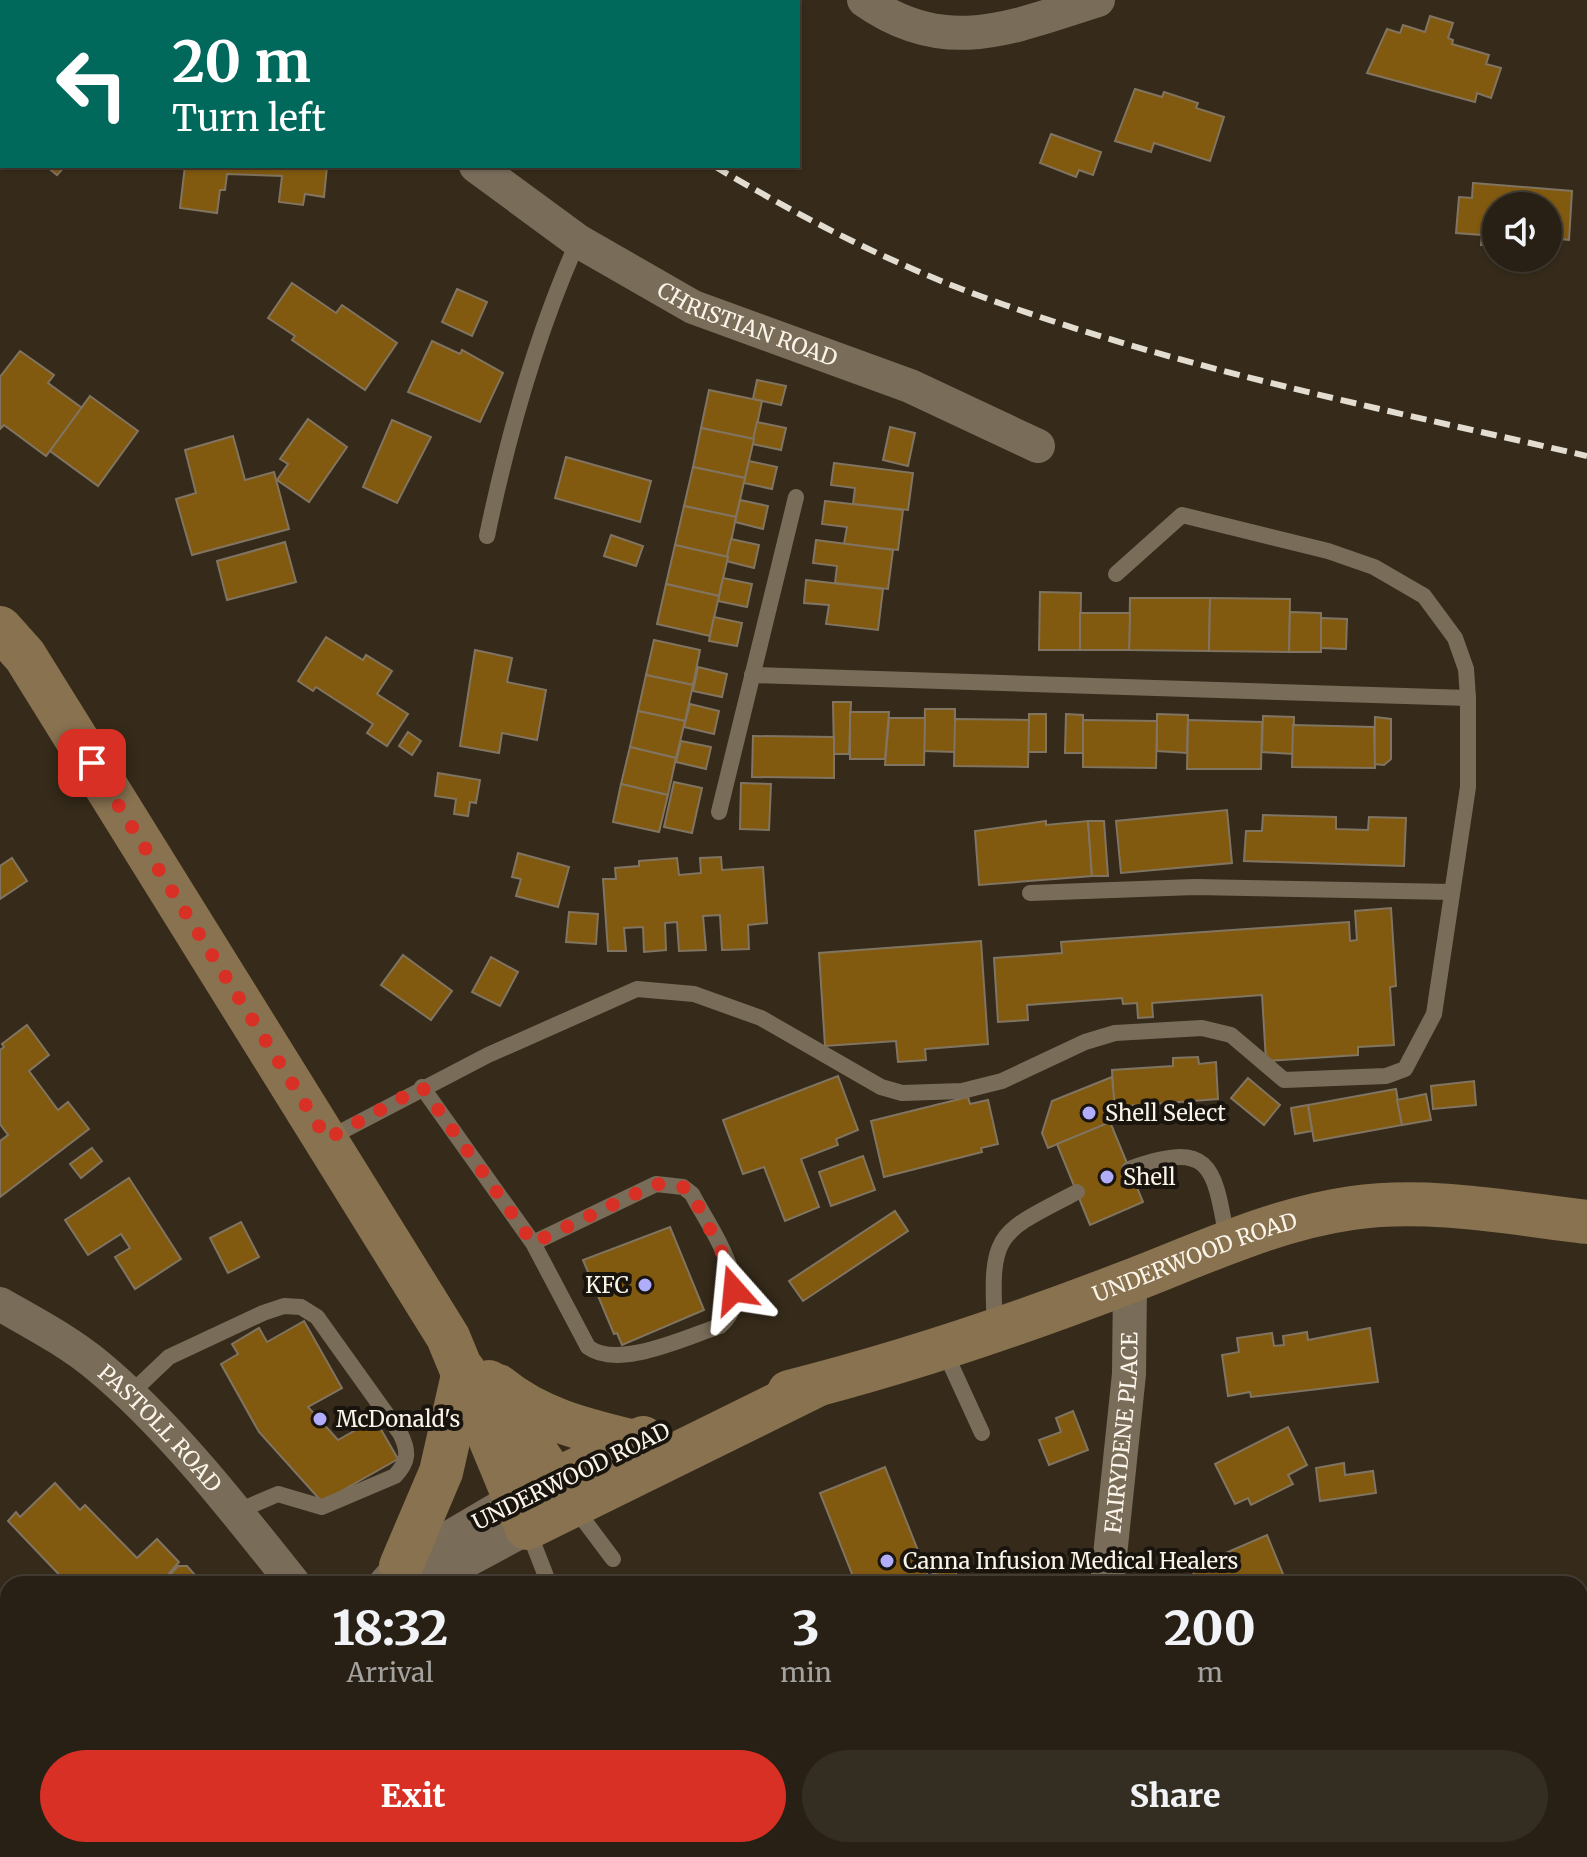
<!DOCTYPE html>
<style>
:root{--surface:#282014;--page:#342d22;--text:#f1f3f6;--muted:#a5a3a0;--line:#443e34;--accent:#d93025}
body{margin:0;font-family:Merriweather,serif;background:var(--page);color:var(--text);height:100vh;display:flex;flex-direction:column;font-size:30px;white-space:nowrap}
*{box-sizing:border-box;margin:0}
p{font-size:26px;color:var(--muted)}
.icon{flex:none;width:44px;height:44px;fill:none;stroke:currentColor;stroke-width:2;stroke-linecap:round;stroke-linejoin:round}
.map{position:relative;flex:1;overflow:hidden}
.drawer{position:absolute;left:0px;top:1576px;width:1588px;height:282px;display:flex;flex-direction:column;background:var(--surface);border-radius:24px 24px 0 0;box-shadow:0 2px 6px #0004,0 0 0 2px var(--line)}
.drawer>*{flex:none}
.top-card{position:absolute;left:0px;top:0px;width:800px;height:168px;box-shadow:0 2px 6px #0004,0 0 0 2px var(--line);background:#00695c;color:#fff;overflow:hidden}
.buttons{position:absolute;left:1482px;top:192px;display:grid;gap:16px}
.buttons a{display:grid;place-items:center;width:80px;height:80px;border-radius:50%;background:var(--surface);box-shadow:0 2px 6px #0004,0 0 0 2px var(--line);font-size:40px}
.pin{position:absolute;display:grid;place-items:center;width:68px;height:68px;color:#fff;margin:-34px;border-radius:16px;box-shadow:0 4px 12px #0006}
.me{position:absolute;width:88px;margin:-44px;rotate:342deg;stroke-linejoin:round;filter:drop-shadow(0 0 6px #0008)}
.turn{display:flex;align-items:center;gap:28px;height:168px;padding:0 40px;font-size:36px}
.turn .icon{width:104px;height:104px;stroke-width:2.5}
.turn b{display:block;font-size:56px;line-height:68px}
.eta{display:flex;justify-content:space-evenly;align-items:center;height:136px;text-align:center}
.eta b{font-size:48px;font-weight:800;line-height:56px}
.cta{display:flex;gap:16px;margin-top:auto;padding:16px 40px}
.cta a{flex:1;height:92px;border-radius:48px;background:var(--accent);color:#fff;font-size:32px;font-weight:800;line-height:92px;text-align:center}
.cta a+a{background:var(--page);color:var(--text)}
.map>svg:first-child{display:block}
.building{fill:#81590f;stroke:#817461;stroke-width:2}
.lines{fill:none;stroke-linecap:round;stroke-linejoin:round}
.lane{stroke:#796d5a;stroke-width:16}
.street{stroke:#796d5a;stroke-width:34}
.secondary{stroke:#887250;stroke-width:44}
.rail{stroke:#e3dcd0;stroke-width:6;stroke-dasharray:16 8;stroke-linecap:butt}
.route{stroke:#d93025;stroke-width:14;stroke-dasharray:0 25.2}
.poi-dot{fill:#b1adfa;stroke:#19140d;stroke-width:3}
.labels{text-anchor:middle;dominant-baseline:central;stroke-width:8;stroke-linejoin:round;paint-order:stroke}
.street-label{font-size:22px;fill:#fbf4e9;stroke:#19140d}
.poi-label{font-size:22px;fill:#fbf4e9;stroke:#19140d;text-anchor:start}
</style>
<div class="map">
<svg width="1587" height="1857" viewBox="0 0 1587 1857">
<rect width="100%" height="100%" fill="#362b1a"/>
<!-- building -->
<g class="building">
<polygon points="1430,16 1453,23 1448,38 1453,40 1452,44 1489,55 1486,64 1501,68 1491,98 1477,93 1475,102 1367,73 1387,29 1400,33 1403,25 1425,32"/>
<polygon points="1135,89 1162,97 1164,92 1198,103 1196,108 1224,117 1210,161 1154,143 1151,152 1115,141"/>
<polygon points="1051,134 1101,152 1093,175 1079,170 1076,177 1040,163"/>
<polygon points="46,166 65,166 57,175"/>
<polygon points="185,166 327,166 324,197 305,194 303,205 279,202 282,176 227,174 225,190 220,190 217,213 180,208"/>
<polygon points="1473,183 1572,191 1569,240 1548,238 1548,206 1496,206 1496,246 1481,245 1482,235 1456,233 1459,197 1472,198"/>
<polygon points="292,283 336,313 342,305 397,343 365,390 292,340 295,336 268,318"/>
<polygon points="457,289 487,302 472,336 442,322"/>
<polygon points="432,341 460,354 462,350 503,373 480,422 408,392"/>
<polygon points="20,351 54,375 48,383 82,408 46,456 4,425 0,429 0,377"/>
<polygon points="757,380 786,386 781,405 753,399"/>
<polygon points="709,390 762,401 754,439 701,428"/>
<polygon points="90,396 138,431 98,486 50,451"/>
<polygon points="308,419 347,447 309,502 277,480 288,464 280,459"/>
<polygon points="392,420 431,437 397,503 363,487"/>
<polygon points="757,422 786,428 781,450 752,444"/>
<polygon points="890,427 915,433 908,466 883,460"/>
<polygon points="701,428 754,439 745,478 693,467"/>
<polygon points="233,436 245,480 274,472 289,529 192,555 176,499 196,493 185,450"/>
<polygon points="566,457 651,481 640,522 555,498"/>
<polygon points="749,461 777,467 772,489 744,483"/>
<polygon points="834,463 913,473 908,510 853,504 855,488 831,485"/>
<polygon points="693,467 745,478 736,517 684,506"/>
<polygon points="740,500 768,506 763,529 735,522"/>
<polygon points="825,501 903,510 898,550 844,544 847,527 822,524"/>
<polygon points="684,506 736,517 728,557 675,545"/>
<polygon points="611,535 643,546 636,566 604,556"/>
<polygon points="731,539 759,545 754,568 726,561"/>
<polygon points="816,540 893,550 888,589 835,583 837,566 813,563"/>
<polygon points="285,542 296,582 227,600 217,561"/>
<polygon points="675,545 728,557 719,596 666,584"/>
<polygon points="723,578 752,584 747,607 718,601"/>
<polygon points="806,580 883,589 878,630 826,624 829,605 804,603"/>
<polygon points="666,584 719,596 710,636 657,624"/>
<polygon points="1040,592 1081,593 1080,650 1039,650"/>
<polygon points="1130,598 1210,598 1209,651 1129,650"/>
<polygon points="1210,598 1290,599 1289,652 1209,651"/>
<polygon points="1290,612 1321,613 1321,652 1289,652"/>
<polygon points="1080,613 1130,613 1129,650 1080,650"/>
<polygon points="714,617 742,623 737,646 709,641"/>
<polygon points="1321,618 1347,619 1346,649 1321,648"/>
<polygon points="326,637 363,660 366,655 392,671 377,694 408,714 387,746 367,733 373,724 316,687 313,691 298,681"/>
<polygon points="654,640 700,650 693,685 646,675"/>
<polygon points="475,650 512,658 507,682 546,690 537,740 502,733 499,753 460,746"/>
<polygon points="698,667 727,674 722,697 693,691"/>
<polygon points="646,675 693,685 685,721 638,711"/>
<polygon points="833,702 851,702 849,754 834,754"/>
<polygon points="690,704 719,711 714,734 684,727"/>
<polygon points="925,709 955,709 955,752 924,751"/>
<polygon points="638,711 685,721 676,758 630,747"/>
<polygon points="850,712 889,712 885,759 850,759"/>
<polygon points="1029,714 1046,714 1046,752 1028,752"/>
<polygon points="1066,714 1083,715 1083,753 1065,753"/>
<polygon points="1157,714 1188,715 1187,753 1157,751"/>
<polygon points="1263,716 1294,717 1293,754 1262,752"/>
<polygon points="1375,717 1391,719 1391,759 1384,765 1374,764"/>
<polygon points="889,718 925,718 924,765 885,765"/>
<polygon points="955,719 1029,720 1028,767 954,766"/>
<polygon points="1083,720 1157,721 1156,768 1083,767"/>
<polygon points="1188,720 1262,722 1261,769 1187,769"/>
<polygon points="1293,725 1374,727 1375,768 1292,767"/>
<polygon points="408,732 421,741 412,755 399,746"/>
<polygon points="753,736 834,737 834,778 752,777"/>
<polygon points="681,741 711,747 706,769 676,762"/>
<polygon points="630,747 676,758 668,795 621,784"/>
<polygon points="438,773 480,780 476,803 470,802 468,816 454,814 456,799 435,796"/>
<polygon points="674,782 702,788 692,833 664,827"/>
<polygon points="741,783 771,784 769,830 740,829"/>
<polygon points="621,784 668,795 659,832 613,822"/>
<polygon points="1227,810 1232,863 1121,873 1116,821"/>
<polygon points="1263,815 1336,817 1336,829 1368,830 1369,817 1406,818 1404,866 1244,861 1246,831 1262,831"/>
<polygon points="1046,821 1046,825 1088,821 1092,876 979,885 975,831"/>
<polygon points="1088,821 1104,821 1108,876 1092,876"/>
<polygon points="518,853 569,867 558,907 516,896 521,879 512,877"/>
<polygon points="721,857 722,870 763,867 767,923 748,925 749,949 722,950 720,915 703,916 706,950 679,951 677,922 665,923 666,950 644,952 643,927 624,928 626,951 608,951 603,879 616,879 615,868 639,866 639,861 677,858 679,875 701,873 700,858"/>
<polygon points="12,858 27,881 0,899 0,866"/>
<polygon points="1391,908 1396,986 1390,987 1394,1045 1358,1047 1358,1055 1266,1061 1262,995 1152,1003 1153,1017 1138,1018 1137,1003 1123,1004 1122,998 1027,1005 1028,1020 998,1022 994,958 1062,953 1061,942 1349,922 1350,941 1357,940 1355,911"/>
<polygon points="569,912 598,914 596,944 566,942"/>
<polygon points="981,941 988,1044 925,1049 926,1060 898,1062 896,1041 825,1046 819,953"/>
<polygon points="403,955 452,991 431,1020 381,985"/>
<polygon points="491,957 518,972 500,1006 472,992"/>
<polygon points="27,1025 49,1055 29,1071 58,1110 68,1102 89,1129 0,1197 0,1141 8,1135 0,1124 0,1050 4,1047 2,1044"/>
<polygon points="1198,1057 1199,1064 1216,1062 1218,1099 1114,1107 1112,1070 1173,1066 1173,1058"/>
<polygon points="838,1076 858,1130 836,1139 838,1145 801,1159 819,1207 785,1221 764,1167 743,1174 723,1120"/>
<polygon points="1112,1077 1116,1120 1048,1148 1042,1133 1052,1101"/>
<polygon points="1248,1078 1280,1105 1264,1125 1231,1098"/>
<polygon points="1474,1081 1476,1105 1433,1109 1431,1086"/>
<polygon points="1396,1089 1402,1125 1314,1141 1308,1105"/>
<polygon points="1426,1094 1431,1120 1402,1125 1397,1100"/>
<polygon points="968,1097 970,1104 988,1100 998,1144 981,1148 982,1152 884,1177 871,1121"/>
<polygon points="1308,1105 1312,1131 1295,1134 1291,1108"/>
<polygon points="1110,1122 1143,1202 1090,1225 1057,1144"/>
<polygon points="92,1148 102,1161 81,1178 70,1164"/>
<polygon points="863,1156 875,1190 831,1206 819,1172"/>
<polygon points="129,1178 181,1259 135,1289 115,1257 130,1248 121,1234 88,1255 65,1220"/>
<polygon points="895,1211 908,1231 803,1301 789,1281"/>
<polygon points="241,1222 259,1257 228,1273 210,1238"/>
<polygon points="670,1227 704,1310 622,1345 617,1333 614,1334 583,1260"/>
<polygon points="304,1321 342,1388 308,1407 338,1440 375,1419 398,1459 322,1502 259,1432 221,1364 238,1354 232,1344 259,1328 267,1342"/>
<polygon points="1370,1328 1378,1382 1251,1397 1250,1392 1228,1396 1222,1355 1239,1352 1237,1338 1272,1333 1274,1346 1284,1345 1283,1336 1307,1332 1308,1340"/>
<polygon points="1073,1411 1088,1450 1049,1465 1039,1440 1061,1432 1056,1418"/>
<polygon points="1288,1427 1307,1465 1288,1475 1293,1484 1251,1505 1248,1498 1235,1504 1215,1464"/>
<polygon points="1344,1463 1345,1475 1373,1471 1376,1493 1320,1501 1316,1468"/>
<polygon points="885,1467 928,1576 953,1566 960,1584 856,1584 820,1493"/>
<polygon points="55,1483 80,1510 85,1505 137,1558 157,1539 179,1562 160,1584 68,1584 8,1521 16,1512 20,1517"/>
<polygon points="1267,1535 1285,1579 1272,1584 1190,1584 1196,1579 1191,1568"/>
<polygon points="178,1566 187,1566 203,1584 166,1584 167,1578"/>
<polygon points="8,1605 8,1673 4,1676 0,1674 0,1613"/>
</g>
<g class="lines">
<!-- lane -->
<g class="lane">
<path d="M487,536C508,435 536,335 578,241"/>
<polyline points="752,675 1468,698"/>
<polyline points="719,812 796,497"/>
<polyline points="1030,893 1195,887 1452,892"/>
<path d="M422,1087L533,1243L588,1347C618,1370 686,1337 720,1326C759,1293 710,1229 692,1194L683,1187L656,1184L533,1243"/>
<polyline points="329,1138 488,1055 637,989 694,994 761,1018 881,1087 902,1093 962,1091 1002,1081 1085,1042 1115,1033 1202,1028 1231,1035 1284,1080 1386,1076 1405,1069 1434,1014 1468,787 1468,698 1466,669 1455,638 1424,596 1374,567 1328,551 1182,515 1116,574"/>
<path d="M1129,1169C1212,1139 1214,1167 1227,1239"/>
<path d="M995,1328C990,1233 995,1234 1077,1192"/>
<polyline points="944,1350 982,1433"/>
<path d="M129,1395L169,1357L263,1313L284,1306L301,1307L317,1317L400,1433C409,1451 409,1461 395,1476L322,1507L278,1494L236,1512"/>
<polyline points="574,1507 613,1559"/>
<polyline points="528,1530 549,1584"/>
<polyline points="333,1850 347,1857"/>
</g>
<!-- street -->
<g class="street">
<polyline points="270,0 273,2"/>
<path d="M864,0C946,58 1012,27 1098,0"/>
<path id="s1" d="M476,166L578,241L693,307L910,386L1038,446"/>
<path id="s2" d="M0,1304C33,1323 68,1341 98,1366C169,1425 236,1511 294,1584"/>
<polyline points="385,1584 401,1566 515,1499"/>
<polyline points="423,1584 527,1528"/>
<path id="s3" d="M1107,1584L1129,1374L1130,1282"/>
<polyline points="66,1857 74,1850"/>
<polyline points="1077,1857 1078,1850"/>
</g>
<!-- secondary -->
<g class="secondary">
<polyline points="0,628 25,656 448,1337 527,1528 817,1385"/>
<polyline points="489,1382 571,1504"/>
<path d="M498,1386C538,1419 585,1430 634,1442"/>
<path id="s4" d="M789,1392C904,1363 1017,1325 1128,1282C1201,1254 1274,1219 1352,1208C1429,1197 1510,1213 1587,1222"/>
<polyline points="515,1499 643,1438"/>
<polyline points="401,1566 441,1472 464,1371"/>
</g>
<!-- rail -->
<g class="rail">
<polyline points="472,0 475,2"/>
<path d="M714,166C799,216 887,262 980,296C1176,368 1383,409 1587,456"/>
</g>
</g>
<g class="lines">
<!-- route -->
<polyline class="route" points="92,763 327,1139 422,1087 533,1243 656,1184 683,1187 692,1194 731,1270 734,1290"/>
</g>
<!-- markers -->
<g class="poi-dot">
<circle cx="1089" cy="1113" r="8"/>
<circle cx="1107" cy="1177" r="8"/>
<circle cx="645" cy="1285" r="8"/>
<circle cx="320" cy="1419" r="8"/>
<circle cx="887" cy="1561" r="8"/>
</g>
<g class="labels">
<!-- street labels -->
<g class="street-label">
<text stroke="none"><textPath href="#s1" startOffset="316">CHRISTIAN ROAD</textPath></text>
<text stroke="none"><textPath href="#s4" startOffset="428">UNDERWOOD ROAD</textPath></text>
<text stroke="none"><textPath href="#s2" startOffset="204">PASTOLL ROAD</textPath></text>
<text stroke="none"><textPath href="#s3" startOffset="152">FAIRYDENE PLACE</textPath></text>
<text transform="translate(571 1476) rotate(-26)">UNDERWOOD ROAD</text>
</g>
<!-- poi labels -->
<g class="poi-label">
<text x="1105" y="1113">Shell Select</text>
<text x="1123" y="1177">Shell</text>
<text x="629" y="1285" text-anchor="end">KFC</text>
<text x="336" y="1419">McDonald's</text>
<text x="903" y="1561">Canna Infusion Medical Healers</text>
</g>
</g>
</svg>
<div class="buttons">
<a><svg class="icon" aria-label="sound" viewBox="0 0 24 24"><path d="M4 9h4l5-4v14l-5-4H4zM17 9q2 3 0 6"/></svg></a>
</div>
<div class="pin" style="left:92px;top:763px;background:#d93025"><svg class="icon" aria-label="arrive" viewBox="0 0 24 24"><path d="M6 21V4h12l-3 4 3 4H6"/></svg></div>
<svg class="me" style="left:734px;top:1290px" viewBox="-20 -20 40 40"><path d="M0-17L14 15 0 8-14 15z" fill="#d93025" stroke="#fff" stroke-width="4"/></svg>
<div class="top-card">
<div class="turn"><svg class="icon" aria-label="left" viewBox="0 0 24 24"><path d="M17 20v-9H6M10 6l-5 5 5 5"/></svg><div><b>20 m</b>Turn left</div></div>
</div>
<section class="drawer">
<div class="eta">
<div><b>18:32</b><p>Arrival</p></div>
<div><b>3</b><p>min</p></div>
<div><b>200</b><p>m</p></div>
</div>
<div class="cta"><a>Exit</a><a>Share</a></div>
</section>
</div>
